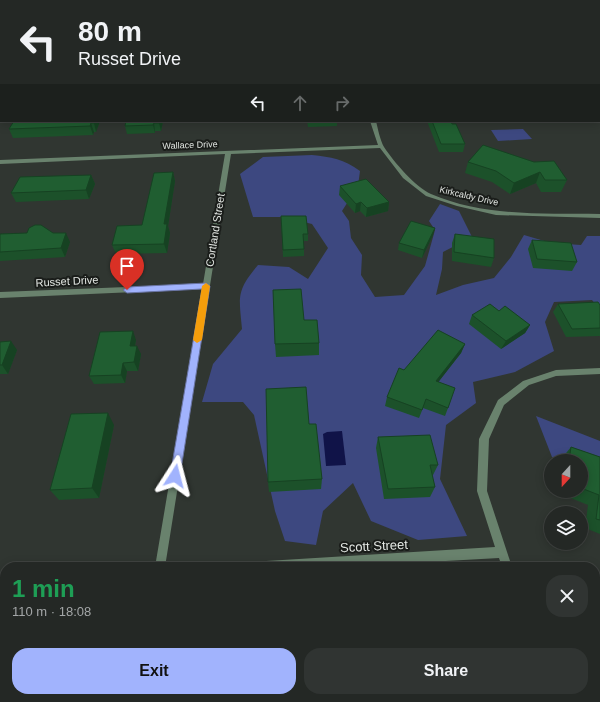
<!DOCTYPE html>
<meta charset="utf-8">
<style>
:root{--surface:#242825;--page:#303432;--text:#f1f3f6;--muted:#a3a6a7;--line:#414442;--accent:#a1b3fd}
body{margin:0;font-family:Arial,sans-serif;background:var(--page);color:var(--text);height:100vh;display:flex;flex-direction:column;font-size:15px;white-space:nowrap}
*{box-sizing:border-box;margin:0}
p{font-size:13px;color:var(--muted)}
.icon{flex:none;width:22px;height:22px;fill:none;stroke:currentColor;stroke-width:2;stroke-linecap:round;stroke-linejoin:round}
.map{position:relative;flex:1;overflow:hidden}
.details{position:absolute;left:0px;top:562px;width:600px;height:140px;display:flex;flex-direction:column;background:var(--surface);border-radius:16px 16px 0 0;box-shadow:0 2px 10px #0003,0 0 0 1px var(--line)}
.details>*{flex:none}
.banner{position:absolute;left:0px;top:0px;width:600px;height:122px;box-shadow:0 2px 10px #0003,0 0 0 1px var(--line);background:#242825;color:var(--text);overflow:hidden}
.needle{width:26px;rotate:201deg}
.controls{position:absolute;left:544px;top:454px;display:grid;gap:8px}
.controls a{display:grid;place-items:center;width:44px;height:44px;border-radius:50%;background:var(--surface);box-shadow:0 2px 10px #0003,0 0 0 1px var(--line);font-size:20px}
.pin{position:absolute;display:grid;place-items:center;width:34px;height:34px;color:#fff;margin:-41px -17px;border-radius:50% 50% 50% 0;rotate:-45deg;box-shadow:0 0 4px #0007}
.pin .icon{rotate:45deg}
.me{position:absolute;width:44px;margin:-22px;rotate:9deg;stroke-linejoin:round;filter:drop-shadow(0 0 3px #0008)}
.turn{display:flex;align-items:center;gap:14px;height:84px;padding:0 12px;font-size:18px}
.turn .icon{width:52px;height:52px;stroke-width:2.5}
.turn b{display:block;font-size:28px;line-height:34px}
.lanes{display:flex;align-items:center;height:38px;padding:0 12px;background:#0003;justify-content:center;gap:20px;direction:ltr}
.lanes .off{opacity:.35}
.round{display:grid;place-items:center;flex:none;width:42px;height:42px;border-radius:16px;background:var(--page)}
.head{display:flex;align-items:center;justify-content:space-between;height:68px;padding:0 12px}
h1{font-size:24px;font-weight:600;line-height:30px;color:#1e9e55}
.primary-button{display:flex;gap:8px;margin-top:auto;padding:8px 12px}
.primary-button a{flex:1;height:46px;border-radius:16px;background:var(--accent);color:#111;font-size:16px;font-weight:600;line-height:46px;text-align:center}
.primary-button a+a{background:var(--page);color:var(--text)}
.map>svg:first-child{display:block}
.green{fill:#3d4880}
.water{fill:#101348}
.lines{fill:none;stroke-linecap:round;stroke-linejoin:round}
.street{fill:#69826d;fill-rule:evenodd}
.wall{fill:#1c512a}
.shaded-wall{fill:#164222}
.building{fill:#205e31;stroke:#164222}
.route{fill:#a1b3fd;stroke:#6974a4}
.slow{fill:#f59e0b}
.labels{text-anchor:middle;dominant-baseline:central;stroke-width:4;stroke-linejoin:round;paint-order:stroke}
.far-street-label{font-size:9px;fill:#e2e6e2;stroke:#1a1d1a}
.street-label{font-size:11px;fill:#e2e6e2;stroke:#1a1d1a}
.near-street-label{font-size:13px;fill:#e2e6e2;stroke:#1a1d1a}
</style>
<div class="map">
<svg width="600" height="702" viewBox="0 0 600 702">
<rect width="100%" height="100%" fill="#303631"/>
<!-- green -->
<g class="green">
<polygon points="523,129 532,139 498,141 491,130"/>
<path d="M312,155C331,157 344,159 360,171L358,186L342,211L349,221L351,238L362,255L361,275L375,297L404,295L425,266L435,230L429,221L440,204L459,211L472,237L443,252L442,269L436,295L463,285L494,278L511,257L524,235L551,243L581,245L587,236H600V310L592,300L554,302L545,322L554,351L515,372L473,382L476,403L446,425L440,479L467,536L418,540L371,521L353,483L323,511L316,545L285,541L275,511L254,415L243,402H202L213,364L242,329C239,296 236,291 258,265L289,267L308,279L328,248L312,224L283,217H253L240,174L263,157Z"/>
<polygon points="536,416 600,441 600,478 581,461 561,461 552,457"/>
<polygon points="364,697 450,697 453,702 365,702"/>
</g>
<!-- water -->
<polygon class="water" points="342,431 346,465 326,466 323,434 327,432"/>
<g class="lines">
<!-- street -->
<g class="street">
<polygon points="22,0 26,0 21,1"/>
<rect x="335" y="0" width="4" height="1"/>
<rect x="599" y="64" width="1" height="2"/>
<rect x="0" y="80" width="1" height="2"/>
<path d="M370,121H376C378,129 380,140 384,147C394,162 415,187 431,194C484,217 544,213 600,214V218L496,215L457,206L426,196L403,178L380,148L231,154L165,567H155L202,289L0,298V292L203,284L225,154L0,164V160L378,145Z"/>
<polygon points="600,368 600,374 556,376 529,385 504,405 489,439 487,491 512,567 502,567 499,558 339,567 243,567 244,563 248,562 495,547 477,491 479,439 498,400 523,381 556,370"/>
<rect x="0" y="580" width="5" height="12"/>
<rect x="136" y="697" width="12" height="5"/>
<polygon points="542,697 554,697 555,702 543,702"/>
</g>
</g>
<!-- wall -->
<g class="wall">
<polygon points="364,0 600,0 600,51 599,51 599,1 364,1"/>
<polygon points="14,121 100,121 96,132 94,132 93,135 13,138 9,129"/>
<polygon points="163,121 161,131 155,131 155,133 127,134 125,126"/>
<polygon points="307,121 337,121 337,126 308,127"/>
<polygon points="426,121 451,121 465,144 463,152 439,152 427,121"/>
<polygon points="483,145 567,180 561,192 541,192 536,183 510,194 492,182 465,173 468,162"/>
<polygon points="173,172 175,181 168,226 170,233 167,253 116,254 112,245 142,225"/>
<polygon points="91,175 95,184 89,199 16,202 11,193"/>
<polygon points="340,186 389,202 388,211 366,217 360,211 355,213 339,195"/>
<polygon points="281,216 308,234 308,241 304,241 304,256 283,257"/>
<polygon points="53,233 70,242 65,257 0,261 0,234"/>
<polygon points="455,234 494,258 491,267 452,261 452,243"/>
<polygon points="433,235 422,258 398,250 399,243"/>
<polygon points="532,240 577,262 572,271 533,268 528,249"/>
<polygon points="558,304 600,305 600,336 566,337 553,312"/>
<polygon points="499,311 530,325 525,333 501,349 469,324 472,315"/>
<polygon points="304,320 319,343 319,355 276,357 275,344"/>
<polygon points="136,340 135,346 141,354 138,371 127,371 125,383 94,384 89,376"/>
<polygon points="0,342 17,350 8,374 0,374"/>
<polygon points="465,344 461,353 438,382 448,408 445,416 423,408 419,418 385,406 387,397 404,370"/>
<polygon points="309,424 322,479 321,489 269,492 268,482"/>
<polygon points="114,425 99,498 59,500 50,490"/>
<polygon points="378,437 438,465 433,475 432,475 435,487 430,497 384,499 376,448"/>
<polygon points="571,447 600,457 600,534 585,528 588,505 556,492 556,491 581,491 581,461 561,461 562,458"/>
<polygon points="428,697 495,697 496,702 429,702"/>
</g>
<!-- shaded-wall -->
<g class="shaded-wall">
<polygon points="94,121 100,121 96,132 94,123"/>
<polygon points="160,121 163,121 161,131 159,123"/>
<polygon points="91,123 94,132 93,135 90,126"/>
<polygon points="154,123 155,131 155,133 153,125"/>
<polygon points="173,172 175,181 168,226 170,233 167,253 164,244 164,224"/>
<polygon points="540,172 536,183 510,194 514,183"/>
<polygon points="91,175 95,184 89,199 86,190"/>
<polygon points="361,202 360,211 355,213 356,204"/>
<polygon points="389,202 388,211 366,217 367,208"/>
<polygon points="435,228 433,235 422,258 424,250"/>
<polygon points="66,233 70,242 65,257 61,248"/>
<polygon points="530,325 525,333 501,349 506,341"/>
<polygon points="133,331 136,340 133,355 130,346"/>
<polygon points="11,341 17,350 8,374 2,365"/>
<polygon points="465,344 461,353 433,389 436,381"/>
<polygon points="137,346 141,354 138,371 134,362"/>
<polygon points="123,363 127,371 125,383 121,375"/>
<polygon points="108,413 114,425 99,498 92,488"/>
</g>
<!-- building -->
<g class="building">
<polygon points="62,0 125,0 125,1 61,1"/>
<polygon points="155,0 222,0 221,1 154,1"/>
<rect x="245" y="0" width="21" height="1"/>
<polygon points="297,0 312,0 313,1 297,1"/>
<polygon points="367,0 600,0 600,44 599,44 599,1 367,1"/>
<polygon points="14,121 94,121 94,123 91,123 90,126 9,129"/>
<polygon points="126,121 160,121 159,123 154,123 153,125 125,126"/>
<polygon points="432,121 451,121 452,124 456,124 465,144 441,144"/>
<polygon points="483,145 534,162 554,161 567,180 545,180 540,172 514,183 496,171 468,162"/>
<polygon points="173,172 164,224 167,224 164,244 112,245 117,226 142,225 154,173"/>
<polygon points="91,175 86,190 11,193 20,177"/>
<polygon points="366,179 389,202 367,208 361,202 356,204 340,186"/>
<polygon points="281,216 306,216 308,234 303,234 304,249 283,250"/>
<polygon points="411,221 435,228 424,250 399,243"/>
<polygon points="35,225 41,225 53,233 66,233 61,248 0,252 0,234 27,233 29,228"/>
<polygon points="455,234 494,239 494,258 454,252"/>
<polygon points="532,240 571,243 577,262 537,259"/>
<polygon points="301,289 304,320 317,320 319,343 275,344 273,290"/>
<polygon points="598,302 600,305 600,328 572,329 558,304"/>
<polygon points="490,304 499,311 505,306 530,325 506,341 472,315"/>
<polygon points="438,330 465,344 436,381 455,388 448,408 426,399 422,410 387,397 399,368 404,370"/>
<polygon points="133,331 130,346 137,346 134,362 123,363 121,375 89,376 100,332"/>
<polygon points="11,341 2,365 0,365 0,342"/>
<polygon points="306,387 309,424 316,424 322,479 268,482 266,389"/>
<polygon points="108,413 92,488 50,490 71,414"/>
<polygon points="430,435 438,465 430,465 435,487 388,489 378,437"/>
<polygon points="571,447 600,457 600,520 596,519 599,495 581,488 581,461 569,461"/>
<polygon points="268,697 311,697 312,702 268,702"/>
<polygon points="435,697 495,697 496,702 436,702"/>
</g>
<!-- route -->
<polygon class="route" points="206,283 210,286 180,476 179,480 175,481 171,480 170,476 202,289 127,293 123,290 127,287"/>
<!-- slow -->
<polygon class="slow" points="206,283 210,286 202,340 197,343 193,340 202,286"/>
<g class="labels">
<!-- far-street labels -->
<g class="far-street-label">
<text transform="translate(190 145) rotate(-2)">Wallace Drive</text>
<text transform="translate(469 196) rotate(13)">Kirkcaldy Drive</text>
</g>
<!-- street labels -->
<g class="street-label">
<text transform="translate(215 230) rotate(-81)">Cortland Street</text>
<text transform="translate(67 281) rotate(-3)">Russet Drive</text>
</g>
<!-- near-street labels -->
<g class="near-street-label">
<text transform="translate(374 546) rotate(-3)">Scott Street</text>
</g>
</g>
</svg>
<div class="controls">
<a><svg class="needle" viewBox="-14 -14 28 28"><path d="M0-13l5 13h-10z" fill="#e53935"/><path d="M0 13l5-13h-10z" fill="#a3a6a7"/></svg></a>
<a><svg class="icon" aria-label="layers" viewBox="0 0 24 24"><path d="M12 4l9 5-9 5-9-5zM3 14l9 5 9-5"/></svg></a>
</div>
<div class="pin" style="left:127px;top:290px;background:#d93025"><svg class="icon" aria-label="arrive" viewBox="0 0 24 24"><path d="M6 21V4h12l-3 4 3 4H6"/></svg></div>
<svg class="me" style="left:175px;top:476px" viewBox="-20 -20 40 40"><path d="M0-17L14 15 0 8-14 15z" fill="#a1b3fd" stroke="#fff" stroke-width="4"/></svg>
<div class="banner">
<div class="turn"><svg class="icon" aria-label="left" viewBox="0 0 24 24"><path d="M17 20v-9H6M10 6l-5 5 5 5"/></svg><div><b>80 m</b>Russet Drive</div></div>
<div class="lanes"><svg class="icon" aria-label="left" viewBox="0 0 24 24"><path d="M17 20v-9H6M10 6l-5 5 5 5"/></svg><svg class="icon off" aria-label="ahead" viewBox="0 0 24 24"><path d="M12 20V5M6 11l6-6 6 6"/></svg><svg class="icon off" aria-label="right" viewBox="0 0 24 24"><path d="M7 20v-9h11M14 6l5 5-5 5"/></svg></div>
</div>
<section class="details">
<div class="head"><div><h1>1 min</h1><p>110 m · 18:08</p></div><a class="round"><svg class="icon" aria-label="close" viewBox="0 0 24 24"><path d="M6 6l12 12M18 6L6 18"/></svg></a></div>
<div class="primary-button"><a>Exit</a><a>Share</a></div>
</section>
</div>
